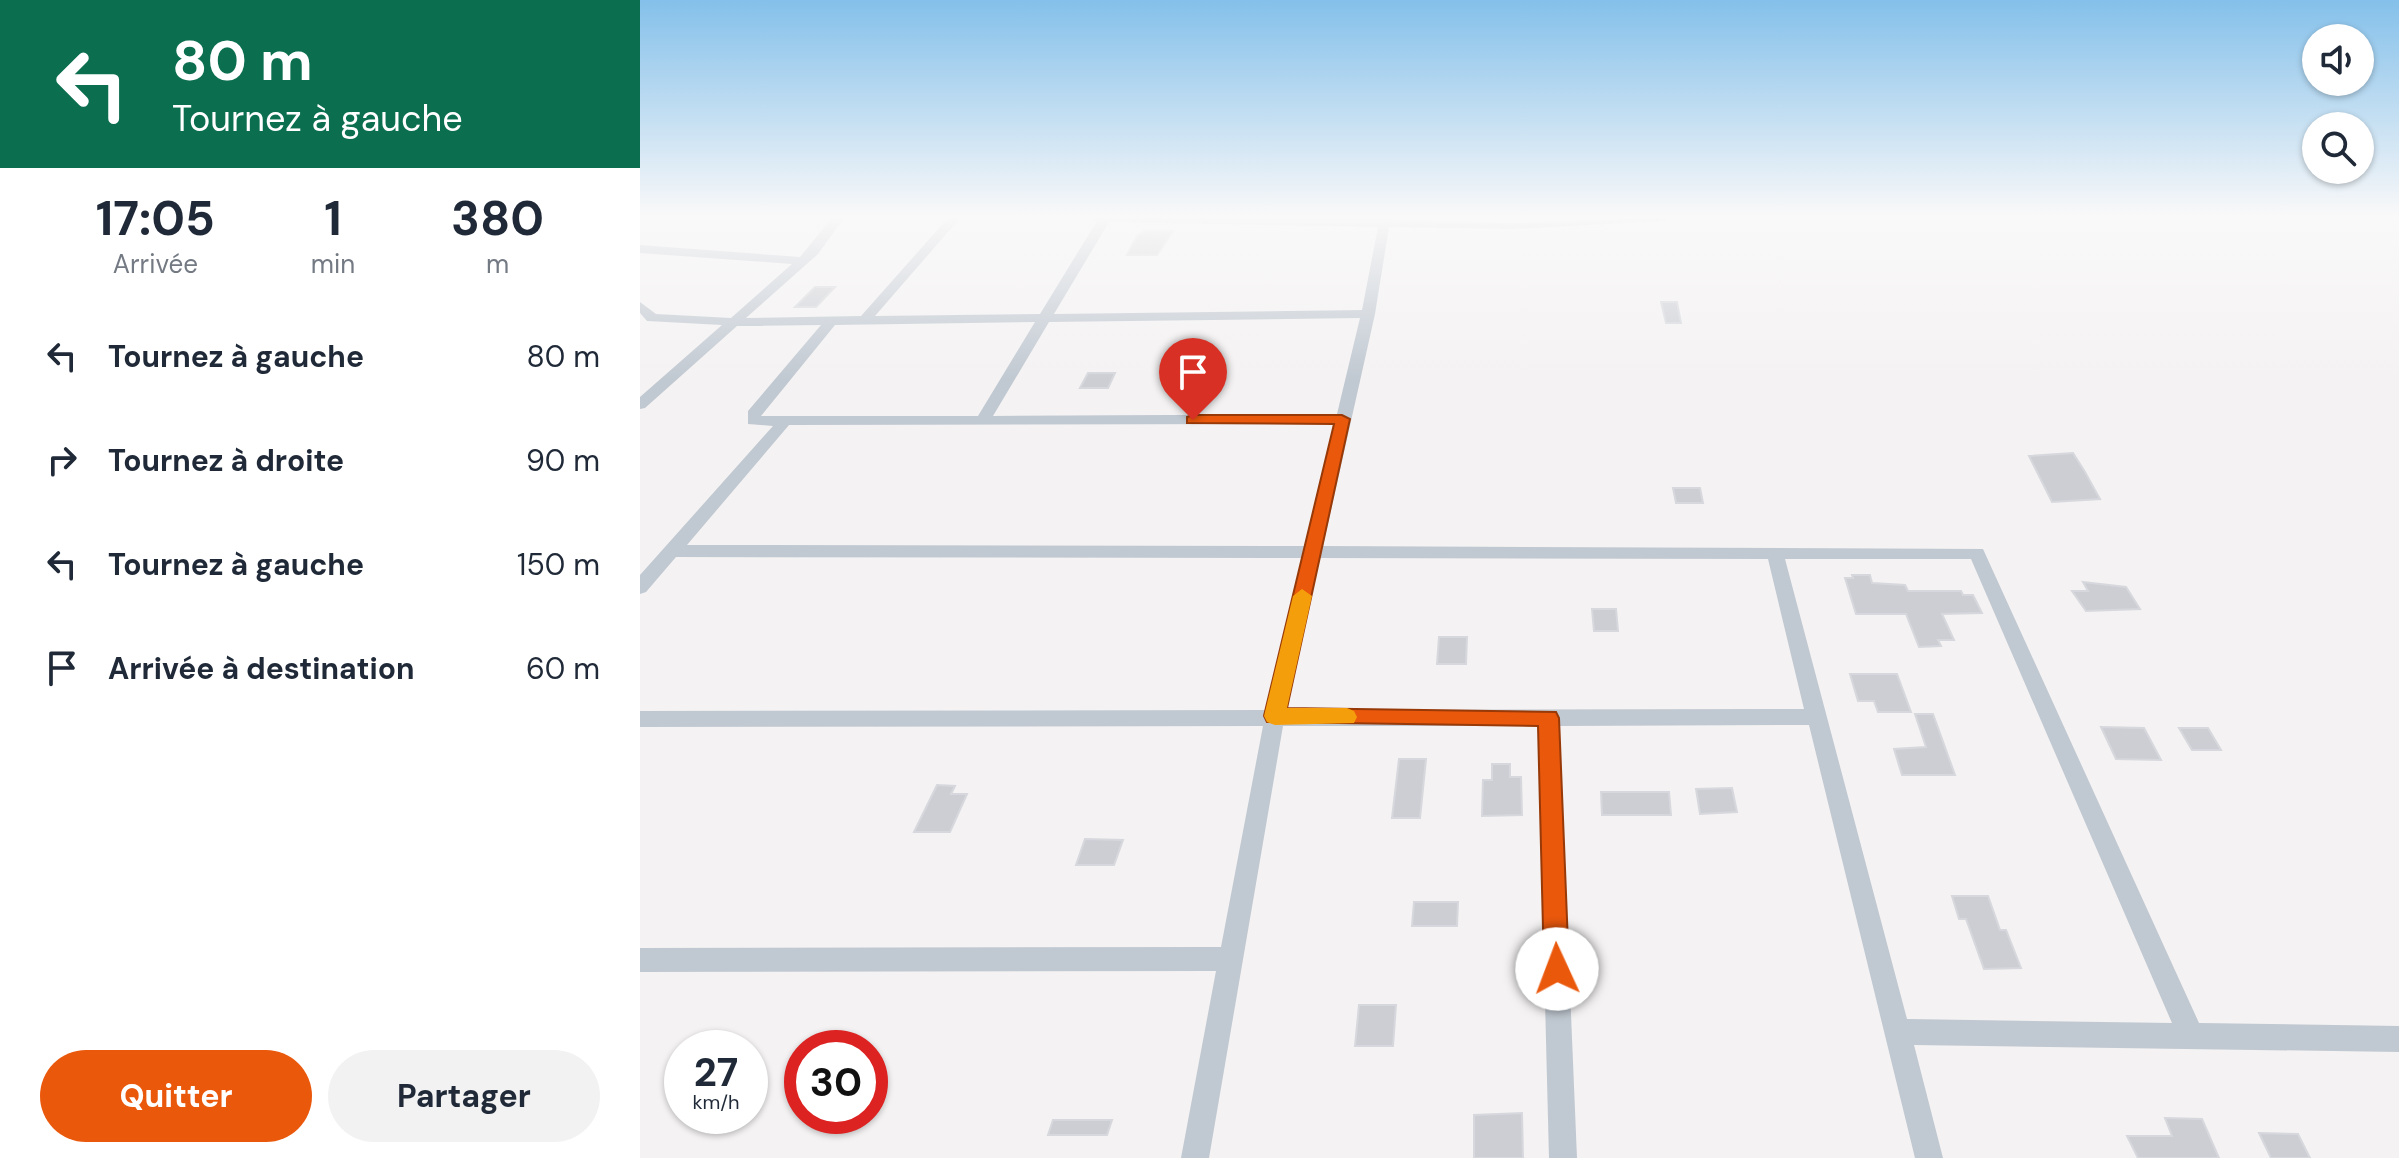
<!DOCTYPE html>
<html lang="fr">
<meta charset="utf-8">
<style>
:root{--surface:#fff;--page:#f2f2f3;--text:#1f2937;--muted:#747a83;--accent:#ea580c}
body{margin:0;font-family:"DM Sans",sans-serif;background:var(--page);color:var(--text);height:100vh;display:flex;flex-direction:column;font-size:30px;white-space:nowrap}
*{box-sizing:border-box;margin:0}
p{font-size:26px;color:var(--muted)}
.icon{flex:none;width:44px;height:44px;fill:none;stroke:currentColor;stroke-width:2;stroke-linecap:round;stroke-linejoin:round}
.map{position:relative;flex:1;overflow:hidden}
.sheet{display:flex;flex-direction:column;background:var(--surface);width:640px}
.sheet>*{flex:none}
.guide{background:#0b6e4f;color:#fff;overflow:hidden}
.buttons{position:absolute;left:1662px;top:24px;display:grid;gap:16px}
.buttons a{display:grid;place-items:center;width:72px;height:72px;border-radius:50%;background:var(--surface);box-shadow:0 2px 6px #0004;font-size:40px}
.speed{position:absolute;left:24px;top:1030px;display:flex;gap:16px;font-size:40px;font-weight:700;text-align:center}
.speed>*{display:grid;place-content:center;width:104px;height:104px;border-radius:50%;background:var(--surface);box-shadow:0 2px 6px #0004;line-height:1}
.speed small{font-size:20px;font-weight:400}
.speed .limit{border:12px solid #d22;background:#fff;color:#111}
.pin{position:absolute;display:grid;place-items:center;width:68px;height:68px;color:#fff;margin:-82px -34px;border-radius:50% 50% 50% 0;rotate:-45deg;box-shadow:0 0 8px #0007}
.pin .icon{rotate:45deg}
.me{position:absolute;width:88px;margin:-44px;rotate:358deg;stroke-linejoin:round;filter:drop-shadow(0 0 6px #0008)}
.turn{display:flex;align-items:center;gap:28px;height:168px;padding:0 40px;font-size:36px}
.turn .icon{width:104px;height:104px;stroke-width:2.5}
.turn b{display:block;font-size:56px;line-height:68px}
.eta{display:flex;justify-content:space-evenly;align-items:center;height:136px;text-align:center}
.eta b{font-size:48px;font-weight:700;line-height:56px}
.primary-button{display:flex;gap:16px;margin-top:auto;padding:16px 40px}
.primary-button a{flex:1;height:92px;border-radius:48px;background:var(--accent);color:#fff;font-size:32px;font-weight:700;line-height:92px;text-align:center}
.primary-button a+a{background:var(--page);color:var(--text)}
ul{padding:0;list-style:none}
li{display:flex;align-items:center;gap:24px;height:104px;padding:0 40px}
li div{flex:1}
li b{display:block;font-size:30px}
li em{font-style:normal}
main{display:flex;flex:1;min-height:0}
.map>svg:first-child{display:block}
.building{fill:#ccced4;stroke:#d6d8dd;stroke-width:2}
.lines{fill:none;stroke-linecap:round;stroke-linejoin:round}
.minor{fill:#c0c8d1;fill-rule:evenodd}
.route{fill:#ea580c;stroke:#983908;stroke-width:2}
.slow{fill:#f59e0b}
</style>
<main>
<section class="sheet">
<div class="guide">
<div class="turn"><svg class="icon" aria-label="left" viewBox="0 0 24 24"><path d="M17 20v-9H6M10 6l-5 5 5 5"/></svg><div><b>80 m</b>Tournez à gauche</div></div>
</div>
<div class="eta">
<div><b>17:05</b><p>Arrivée</p></div>
<div><b>1</b><p>min</p></div>
<div><b>380</b><p>m</p></div>
</div>
<ul>
<li><svg class="icon" aria-label="left" viewBox="0 0 24 24"><path d="M17 20v-9H6M10 6l-5 5 5 5"/></svg><div><b>Tournez à gauche</b></div><em>80 m</em></li>
<li><svg class="icon" aria-label="right" viewBox="0 0 24 24"><path d="M7 20v-9h11M14 6l5 5-5 5"/></svg><div><b>Tournez à droite</b></div><em>90 m</em></li>
<li><svg class="icon" aria-label="left" viewBox="0 0 24 24"><path d="M17 20v-9H6M10 6l-5 5 5 5"/></svg><div><b>Tournez à gauche</b></div><em>150 m</em></li>
<li><svg class="icon" aria-label="arrive" viewBox="0 0 24 24"><path d="M6 21V4h12l-3 4 3 4H6"/></svg><div><b>Arrivée à destination</b></div><em>60 m</em></li>
</ul>
<div class="primary-button"><a>Quitter</a><a>Partager</a></div>
</section>
<div class="map">
<svg width="1759" height="1158" viewBox="0 0 1759 1158">
<rect width="100%" height="100%" fill="#f4f2f2"/>
<!-- building -->
<g class="building">
<polygon points="505,231 533,231 517,255 487,255 497,236"/>
<polygon points="175,287 195,287 176,307 155,307"/>
<polygon points="1021,302 1037,302 1041,323 1026,323"/>
<polygon points="448,373 475,373 468,388 440,388"/>
<polygon points="1433,453 1445,472 1460,499 1412,502 1389,456"/>
<polygon points="1033,488 1060,488 1063,503 1036,503"/>
<polygon points="1212,575 1230,575 1232,583 1265,585 1268,591 1321,591 1323,595 1333,595 1342,613 1302,614 1314,640 1298,640 1301,646 1279,647 1266,614 1216,614 1205,578 1213,578"/>
<polygon points="1443,582 1486,587 1500,609 1446,611 1432,591 1448,591"/>
<polygon points="952,609 976,609 978,631 954,631"/>
<polygon points="799,637 827,637 826,664 797,664"/>
<polygon points="1210,674 1257,674 1271,712 1238,712 1234,701 1218,701"/>
<polygon points="1275,714 1293,714 1315,775 1262,775 1254,749 1286,747"/>
<polygon points="1461,727 1504,728 1521,760 1476,759"/>
<polygon points="1539,728 1568,728 1581,750 1552,750"/>
<polygon points="759,759 786,759 780,818 752,818"/>
<polygon points="852,764 870,764 870,777 881,777 882,815 842,816 843,780 852,780"/>
<polygon points="297,785 315,786 311,794 327,794 310,832 274,832"/>
<polygon points="1092,788 1097,812 1060,814 1056,789"/>
<polygon points="961,792 1029,792 1031,815 962,815"/>
<polygon points="445,839 483,840 474,865 436,865"/>
<polygon points="1312,896 1348,896 1360,930 1366,930 1381,968 1344,969 1326,919 1319,919"/>
<polygon points="774,902 818,902 817,926 772,926"/>
<polygon points="719,1005 756,1005 753,1046 715,1046"/>
<polygon points="882,1113 883,1158 834,1158 834,1115"/>
<polygon points="1525,1118 1562,1119 1579,1158 1498,1158 1487,1136 1532,1136"/>
<polygon points="413,1120 472,1120 467,1135 408,1135"/>
<polygon points="1619,1133 1658,1134 1670,1158 1631,1158"/>
</g>
<g class="lines">
<!-- minor -->
<path class="minor" d="M192,218H204L178,254L106,318L221,316L308,218H320L235,316L400,314L457,221L449,218H751L750,220L873,223L1028,218L1022,221L873,229L749,227L735,314L683,546L1343,549L1559,1023L1759,1026V1052L1274,1045L1303,1158H1275L1169,725L919,726L937,1158H909L898,726H643L569,1158H541L576,971L0,972V948L581,947L623,726L0,727V711L626,710L663,558L36,557L6,592L0,594V575L133,426L108,424V411L181,325L97,326L5,408L0,409V397L82,325L7,321L0,313V302L16,314L91,318L152,264L0,253V245L160,257ZM469,222L738,227L722,310L414,314ZM720,318L697,414L353,416L409,322ZM395,322L338,416H121L195,325ZM695,424L666,546L47,545L149,425ZM680,558L1128,559L1164,709L647,710ZM1145,559H1331L1532,1023L1267,1019Z"/>
</g>
<!-- sky -->
<linearGradient id="sky" x2="0" y2="1"><stop stop-color="#84c0ea"/><stop offset="0.57" stop-color="#faf9f9"/><stop offset="1" stop-color="#faf9f9" stop-opacity="0"/></linearGradient>
<rect width="1759" height="380" fill="url(#sky)"/>
<!-- route -->
<polygon class="route" points="553,415 702,415 710,419 647,708 916,712 919,718 929,969 926,978 917,982 908,978 904,969 898,726 627,722 624,716 694,424 547,423 547,417"/>
<!-- slow -->
<polygon class="slow" points="662,589 672,596 647,708 707,708 714,711 717,717 714,723 635,725 627,722 624,716 653,596"/>
</svg>
<div class="buttons">
<a><svg class="icon" aria-label="sound" viewBox="0 0 24 24"><path d="M4 9h4l5-4v14l-5-4H4zM17 9q2 3 0 6"/></svg></a>
<a><svg class="icon" aria-label="search" viewBox="0 0 24 24"><circle cx="10" cy="10" r="6"/><path d="M15 15l6 6"/></svg></a>
</div>
<div class="speed"><div>27<small>km/h</small></div><div class="limit">30</div></div>
<div class="pin" style="left:553px;top:420px;background:#d93025"><svg class="icon" aria-label="arrive" viewBox="0 0 24 24"><path d="M6 21V4h12l-3 4 3 4H6"/></svg></div>
<svg class="me" style="left:917px;top:969px" viewBox="-20 -20 40 40"><circle r="19" fill="#fff"/><path d="M0-13L10 11 0 6-10 11z" fill="#ea580c"/></svg>
</div>
</main>
